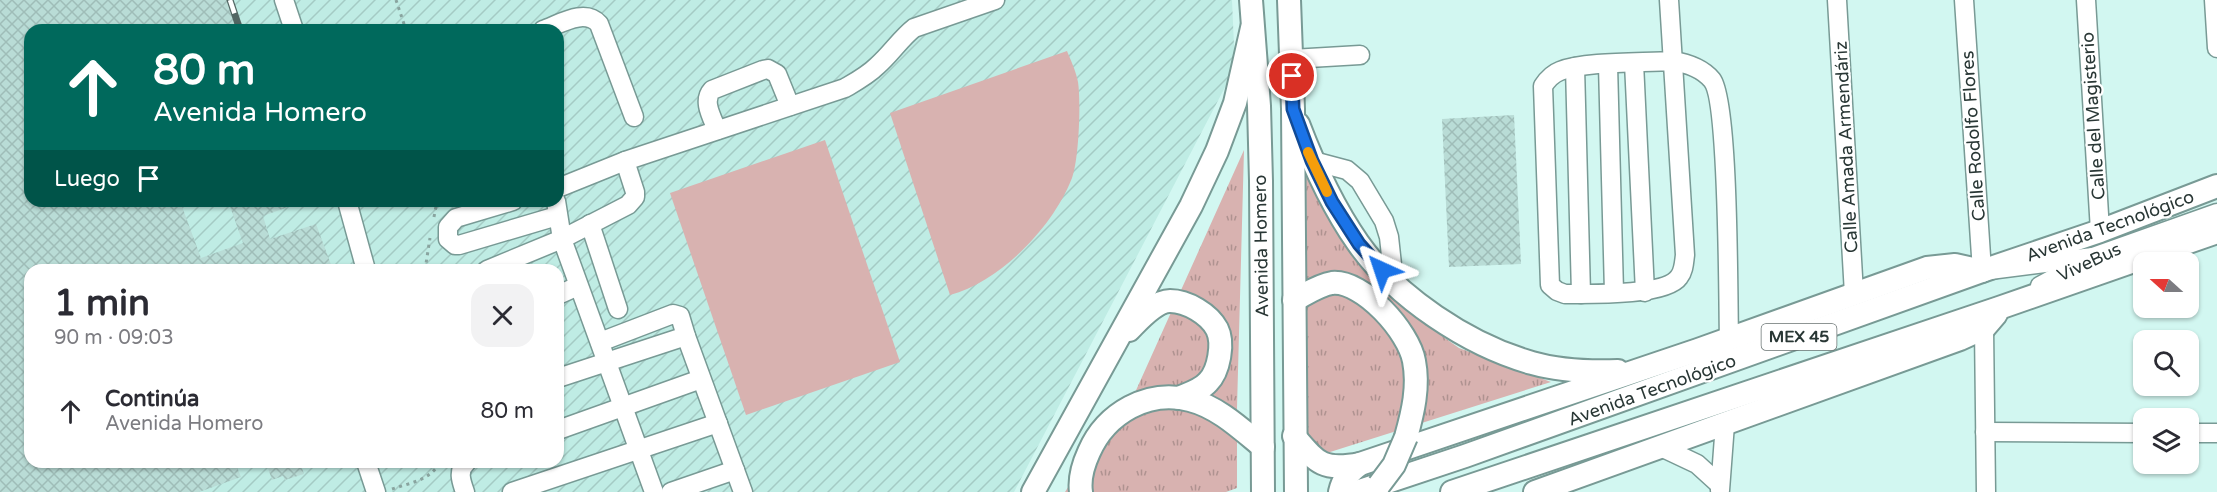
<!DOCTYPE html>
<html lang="es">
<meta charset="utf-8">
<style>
:root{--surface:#fff;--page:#f2f2f3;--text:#2b2b33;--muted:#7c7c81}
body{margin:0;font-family:"Varela Round",sans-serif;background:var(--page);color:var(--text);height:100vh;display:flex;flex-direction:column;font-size:22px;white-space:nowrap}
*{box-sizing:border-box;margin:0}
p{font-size:20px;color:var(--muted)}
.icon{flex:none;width:33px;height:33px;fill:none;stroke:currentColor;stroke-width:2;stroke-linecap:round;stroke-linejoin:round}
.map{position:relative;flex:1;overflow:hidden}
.side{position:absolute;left:24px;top:264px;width:540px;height:204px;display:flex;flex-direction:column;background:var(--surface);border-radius:18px;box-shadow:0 2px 4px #0004}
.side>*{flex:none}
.guide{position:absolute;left:24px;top:24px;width:540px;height:183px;border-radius:18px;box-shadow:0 2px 4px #0004;background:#00695c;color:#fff;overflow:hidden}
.needle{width:39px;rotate:291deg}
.buttons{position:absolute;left:2133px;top:252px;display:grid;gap:12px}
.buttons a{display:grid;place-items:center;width:66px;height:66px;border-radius:12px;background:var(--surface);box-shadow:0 2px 4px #0004;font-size:30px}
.pin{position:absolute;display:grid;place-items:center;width:51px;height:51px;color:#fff;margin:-26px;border:3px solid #fff;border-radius:50%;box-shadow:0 2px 6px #0007}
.me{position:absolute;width:66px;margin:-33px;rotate:318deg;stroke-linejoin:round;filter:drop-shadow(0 0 4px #0008)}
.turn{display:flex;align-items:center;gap:21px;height:126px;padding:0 30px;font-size:27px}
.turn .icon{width:78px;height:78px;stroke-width:2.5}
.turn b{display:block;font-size:42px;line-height:51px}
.then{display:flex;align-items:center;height:57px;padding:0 30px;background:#0003;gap:12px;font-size:22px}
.round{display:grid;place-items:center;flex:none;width:63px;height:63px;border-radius:18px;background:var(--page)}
.headline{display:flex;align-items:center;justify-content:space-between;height:102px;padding:0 30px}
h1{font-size:36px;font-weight:700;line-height:45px}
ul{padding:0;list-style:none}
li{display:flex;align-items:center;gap:18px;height:90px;padding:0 30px}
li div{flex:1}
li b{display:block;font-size:22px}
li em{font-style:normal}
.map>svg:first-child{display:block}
.industrial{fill:url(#industrial-furrows);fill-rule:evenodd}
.grass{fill:url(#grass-tufts)}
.garden{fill:#d8b2b0}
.building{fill:url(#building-cross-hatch)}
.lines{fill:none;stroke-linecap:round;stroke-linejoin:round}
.minor-casing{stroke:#789a95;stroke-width:21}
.major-casing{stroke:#789a95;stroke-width:26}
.path{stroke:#89a49f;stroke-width:3;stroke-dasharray:3 4.5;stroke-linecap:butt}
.minor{stroke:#fff;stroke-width:18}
.major{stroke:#fff;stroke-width:22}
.rail-casing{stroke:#526663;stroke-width:7}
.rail{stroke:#fff;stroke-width:4.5;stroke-dasharray:14;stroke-linecap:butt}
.major-bridge-casing{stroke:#789a95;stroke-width:26;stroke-linecap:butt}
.major-bridge{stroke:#fff;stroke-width:22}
.route-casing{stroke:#114b97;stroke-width:15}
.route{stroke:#1a73e8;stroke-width:10}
.slow{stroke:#f59e0b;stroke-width:10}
.labels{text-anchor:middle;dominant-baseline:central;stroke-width:4.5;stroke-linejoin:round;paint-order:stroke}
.shield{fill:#fff;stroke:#697372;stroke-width:1.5}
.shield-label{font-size:16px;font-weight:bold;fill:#293735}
.street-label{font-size:18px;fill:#293735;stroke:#fff}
</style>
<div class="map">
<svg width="2217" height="492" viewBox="0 0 2217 492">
<defs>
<pattern id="industrial-furrows" width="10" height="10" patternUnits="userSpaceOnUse" patternTransform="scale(1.5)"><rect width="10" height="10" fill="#bfece4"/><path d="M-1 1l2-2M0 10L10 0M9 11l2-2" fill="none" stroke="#a4cbc4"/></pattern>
<pattern id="grass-tufts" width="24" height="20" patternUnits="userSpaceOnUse" patternTransform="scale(1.5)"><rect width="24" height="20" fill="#d8b2b0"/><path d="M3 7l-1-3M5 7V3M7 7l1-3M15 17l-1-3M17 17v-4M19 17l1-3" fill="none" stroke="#af9290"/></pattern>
<pattern id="building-cross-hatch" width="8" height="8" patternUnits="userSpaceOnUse" patternTransform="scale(1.5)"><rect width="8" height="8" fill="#b9dcd6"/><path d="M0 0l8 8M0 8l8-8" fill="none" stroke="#9fbdb8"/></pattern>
</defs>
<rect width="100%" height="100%" fill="#d2f7f1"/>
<!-- industrial -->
<path class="industrial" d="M0,0H1232L1235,68L1014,492H0ZM30,30H558V201H30ZM30,270H558V462H30Z"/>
<!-- grass -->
<g class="grass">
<polygon points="1244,150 1237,408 1237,488 1226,492 1065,492 1081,467 1096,418 1133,397"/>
<polygon points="1306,174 1333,225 1367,271 1404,309 1459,348 1551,382 1308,459"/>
</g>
<!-- garden -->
<g class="garden">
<path d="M1067,51C1071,61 1076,71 1078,82C1081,102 1079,159 1072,178C1053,227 1001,281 950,295L890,113Z"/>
<polygon points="825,140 900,362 746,415 670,193"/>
</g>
<!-- building -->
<g class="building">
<polygon points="0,0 233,0 244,30 30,30 30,201 180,201 201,258 243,243 228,201 299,201 299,203 263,216 270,239 316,224 333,270 30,270 30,462 235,462 241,477 199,492 0,492"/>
<polygon points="1514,115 1521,264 1449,267 1442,119"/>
<polygon points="266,462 300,462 304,474 285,480 283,476 272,480"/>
</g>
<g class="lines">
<defs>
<g id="minor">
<polyline points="284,0 294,30"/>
<path d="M1669,0L1685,255C1684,262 1684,271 1679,277C1666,296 1589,294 1565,294L1557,291L1550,285L1543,86C1547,80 1552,74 1560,71C1585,61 1642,63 1672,61C1686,63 1702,68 1712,80C1729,101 1728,301 1729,340"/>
<polyline points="1837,0 1854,294"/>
<polyline points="1964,0 1982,271 2093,257"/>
<polyline points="2086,0 2100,231"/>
<polyline points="2214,0 2217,48"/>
<path d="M543,30C560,24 585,8 599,24L634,117"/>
<polyline points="1292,59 1360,55"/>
<polyline points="1634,63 1645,292"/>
<polyline points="1608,65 1614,292"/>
<polyline points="1575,67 1581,294"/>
<path d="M717,130C712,117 702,101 712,90L763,70L768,69L777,74L790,106"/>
<polyline points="1313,161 1347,170 1360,181 1384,221 1389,237 1394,283"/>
<path d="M558,188L625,161L845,88C857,81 868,75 877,66C891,54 900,39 914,28L995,0"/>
<polyline points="347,201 366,270"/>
<polyline points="513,201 456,218 448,227 448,239 455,245 459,245 557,216"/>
<polyline points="556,201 562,239 654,492"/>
<polyline points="590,224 618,309"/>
<polyline points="487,270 562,239 628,205 635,197 635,192 625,161"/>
<polyline points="2040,286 2093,257 2217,213"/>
<polyline points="558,295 578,286"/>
<polyline points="1984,328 1986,492"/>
<polyline points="600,342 673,314 680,316 686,336"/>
<polyline points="558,378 686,336 743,492"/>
<polyline points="558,430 701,379"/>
<polyline points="1985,432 2144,433"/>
<polyline points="2188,433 2217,433"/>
<polyline points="1661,447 1697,464 1719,484"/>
<polyline points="366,462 376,492"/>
<polyline points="1720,490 1725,424"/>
<path d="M465,492C461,481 457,470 467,462"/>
<polyline points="512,492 718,423"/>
<polyline points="671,492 735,470"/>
</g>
<g id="major">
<polyline points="1251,0 1259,106 1261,181 1263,492"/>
<polyline points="1289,0 1293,109 1296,492"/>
<path d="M1298,124C1314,166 1332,206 1358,243C1396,297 1468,345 1532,363C1560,371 1590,372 1618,371"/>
<path d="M1294,300C1306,294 1319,285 1332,283C1363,280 1409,332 1414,361C1419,387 1413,412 1406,437"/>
<path d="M1129,330C1139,320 1155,301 1170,301C1187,301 1209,314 1217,329C1224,343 1219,371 1208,382C1201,390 1188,394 1179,398"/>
<path d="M1294,436C1317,463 1322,471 1360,464"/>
<polyline points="1033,492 1191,206 1217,151 1235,103 1252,28"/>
<path d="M1081,492C1079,478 1083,465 1089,452C1106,413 1148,389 1190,400C1218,407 1241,429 1263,447"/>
<path d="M1340,492C1343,479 1349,472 1360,464L1698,350L1927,268L1955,265L1982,271"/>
<polyline points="1357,492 1465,456 1982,271 2100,231 2217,186"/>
<polyline points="1452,492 1999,308 2217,232"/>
<polyline points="1535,492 1960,339 1984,328 1996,314"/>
</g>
</defs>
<!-- minor casing -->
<use href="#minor" class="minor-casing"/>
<!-- major casing -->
<use href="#major" class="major-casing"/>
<!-- path -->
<g class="path">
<polyline points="396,0 406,30"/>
<polyline points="434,217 437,201"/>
<polyline points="425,270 430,238"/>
<path d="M392,489C410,483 431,480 440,462"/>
</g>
<!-- minor -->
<use href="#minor" class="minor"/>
<!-- major -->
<use href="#major" class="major"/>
<defs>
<polyline id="rail" points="230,0 240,30"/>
</defs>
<!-- rail casing -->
<use href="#rail" class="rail-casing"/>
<!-- rail -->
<use href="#rail" class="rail"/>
<defs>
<polyline id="major-bridge" points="1379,485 1394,465 1406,437"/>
</defs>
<!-- major-bridge casing -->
<use href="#major-bridge" class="major-bridge-casing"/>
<!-- major-bridge -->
<use href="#major-bridge" class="major-bridge"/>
</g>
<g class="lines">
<defs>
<polyline id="route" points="1292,76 1293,109 1312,161 1332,202 1359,244 1382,270"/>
</defs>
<!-- route casing -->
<use href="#route" class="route-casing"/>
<!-- route -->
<use href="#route" class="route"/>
<!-- slow -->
<polyline class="slow" points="1308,152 1327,192"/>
</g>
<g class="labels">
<!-- shield labels -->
<rect class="shield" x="1761.5" y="324" width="75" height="26" rx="4.5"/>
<g class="shield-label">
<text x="1799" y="337">MEX 45</text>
</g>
<!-- street labels -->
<g class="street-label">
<text transform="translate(2093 116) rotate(-94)">Calle del Magisterio</text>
<text transform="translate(1973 136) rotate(-94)">Calle Rodolfo Flores</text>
<text transform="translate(1846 147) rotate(-93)">Calle Amada Armendáriz</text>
<text transform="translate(2110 226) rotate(-20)">Avenida Tecnológico</text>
<text transform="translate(1261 246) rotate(-91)">Avenida Homero</text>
<text transform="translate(2089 262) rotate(-25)">ViveBus</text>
<text transform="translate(1652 390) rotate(-20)">Avenida Tecnológico</text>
</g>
</g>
</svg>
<div class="buttons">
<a><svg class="needle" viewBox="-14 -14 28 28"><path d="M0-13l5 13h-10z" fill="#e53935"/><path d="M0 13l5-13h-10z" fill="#7c7c81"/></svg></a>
<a><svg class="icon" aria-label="search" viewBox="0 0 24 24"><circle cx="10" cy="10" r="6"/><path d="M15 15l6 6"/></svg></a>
<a><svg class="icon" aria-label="layers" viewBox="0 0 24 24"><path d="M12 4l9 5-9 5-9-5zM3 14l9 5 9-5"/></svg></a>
</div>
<div class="pin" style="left:1292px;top:76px;background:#d93025"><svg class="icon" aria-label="arrive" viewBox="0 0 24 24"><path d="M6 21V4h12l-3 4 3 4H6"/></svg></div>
<svg class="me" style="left:1382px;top:270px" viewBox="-20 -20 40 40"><path d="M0-17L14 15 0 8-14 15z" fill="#1a73e8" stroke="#fff" stroke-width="4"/></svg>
<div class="guide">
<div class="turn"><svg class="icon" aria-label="ahead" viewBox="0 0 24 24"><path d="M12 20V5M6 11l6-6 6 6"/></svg><div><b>80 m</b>Avenida Homero</div></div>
<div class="then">Luego<svg class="icon" aria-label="arrive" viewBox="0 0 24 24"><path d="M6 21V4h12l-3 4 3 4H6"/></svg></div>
</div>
<section class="side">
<div class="headline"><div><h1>1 min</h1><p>90 m · 09:03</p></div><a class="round"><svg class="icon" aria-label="close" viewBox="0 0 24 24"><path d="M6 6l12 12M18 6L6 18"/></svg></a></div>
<ul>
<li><svg class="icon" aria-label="ahead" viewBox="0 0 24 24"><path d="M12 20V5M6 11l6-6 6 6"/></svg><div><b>Continúa</b><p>Avenida Homero</p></div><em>80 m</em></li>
</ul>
</section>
</div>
